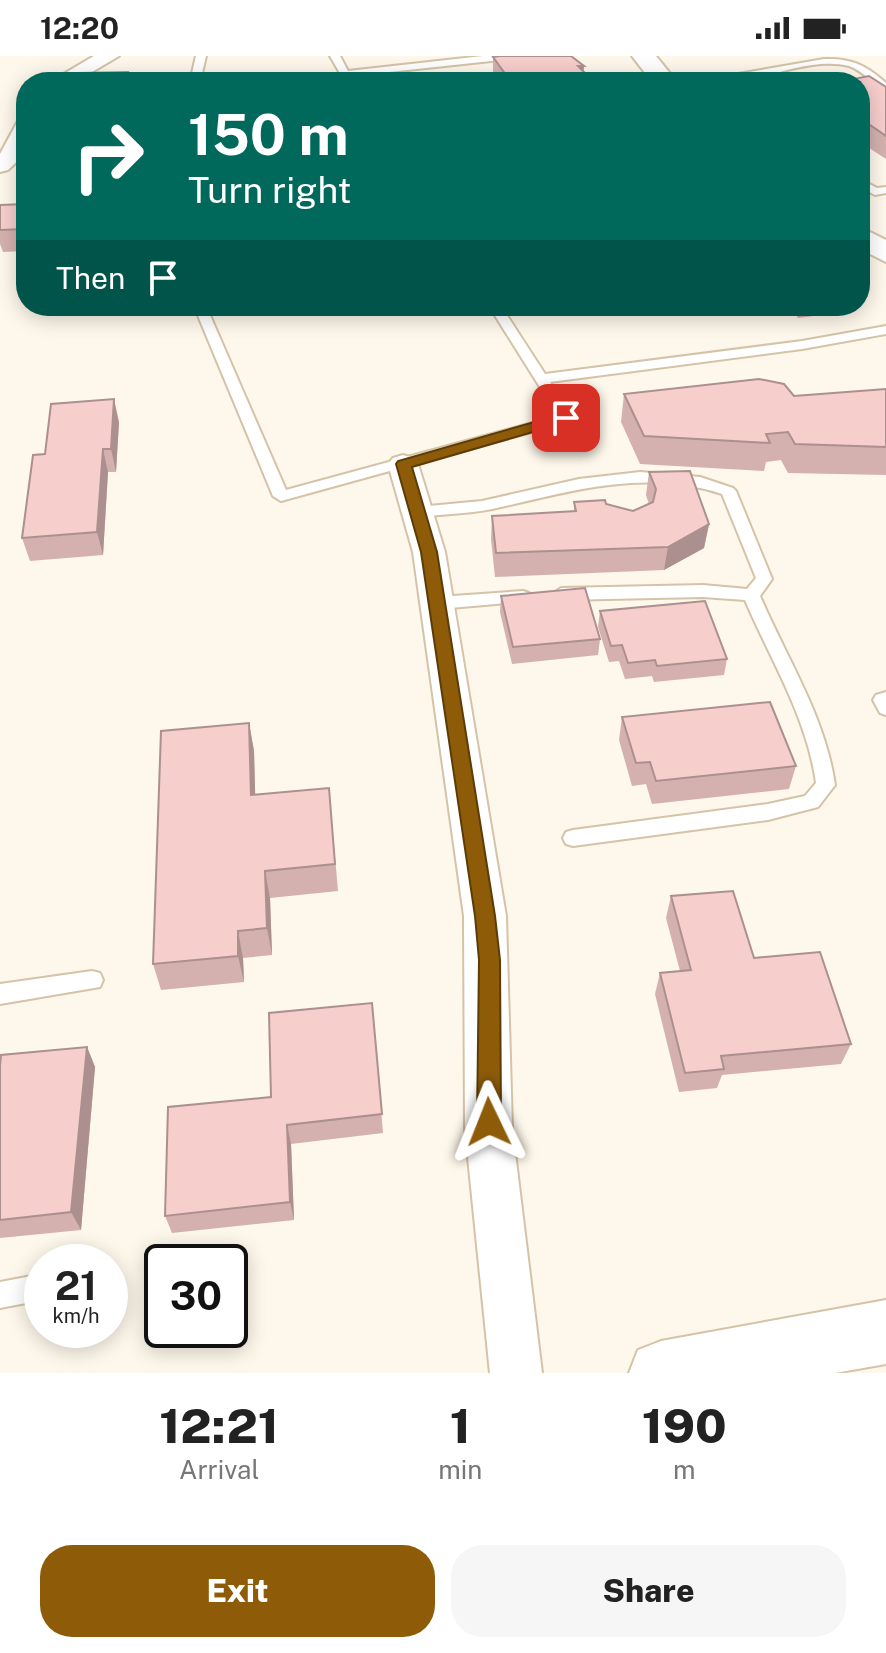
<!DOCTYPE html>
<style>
:root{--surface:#fff;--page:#f6f6f6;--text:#222;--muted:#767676;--accent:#8e5c09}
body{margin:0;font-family:"Public Sans",sans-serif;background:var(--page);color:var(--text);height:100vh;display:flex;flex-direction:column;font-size:30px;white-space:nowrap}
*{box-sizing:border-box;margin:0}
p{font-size:26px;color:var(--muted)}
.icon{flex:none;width:44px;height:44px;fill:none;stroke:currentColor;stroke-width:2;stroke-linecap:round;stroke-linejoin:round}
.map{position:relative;height:1317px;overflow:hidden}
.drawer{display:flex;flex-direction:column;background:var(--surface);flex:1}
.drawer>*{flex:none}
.banner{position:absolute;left:16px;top:16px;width:854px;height:244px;border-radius:32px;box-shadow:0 4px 20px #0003;background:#00695c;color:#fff;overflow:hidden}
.speed{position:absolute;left:24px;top:1188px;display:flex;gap:16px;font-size:40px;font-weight:700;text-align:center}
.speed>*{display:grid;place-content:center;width:104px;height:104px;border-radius:50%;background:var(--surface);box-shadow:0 4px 20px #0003;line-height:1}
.speed small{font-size:20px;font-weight:400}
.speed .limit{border:4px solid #111;border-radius:12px;background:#fff;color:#111}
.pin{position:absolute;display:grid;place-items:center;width:68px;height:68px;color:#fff;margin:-34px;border-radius:16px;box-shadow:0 4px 12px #0006}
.me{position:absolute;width:88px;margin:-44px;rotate:358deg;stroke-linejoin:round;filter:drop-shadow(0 0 6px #0008)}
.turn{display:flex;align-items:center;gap:28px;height:168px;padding:0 40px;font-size:36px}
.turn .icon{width:104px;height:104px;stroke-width:2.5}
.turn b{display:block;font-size:56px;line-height:68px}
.then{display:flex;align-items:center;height:76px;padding:0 40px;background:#0003;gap:16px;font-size:30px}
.eta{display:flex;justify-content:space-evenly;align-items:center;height:136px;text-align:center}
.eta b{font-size:48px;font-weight:800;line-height:56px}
.primary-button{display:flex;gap:16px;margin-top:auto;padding:16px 40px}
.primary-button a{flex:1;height:92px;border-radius:32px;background:var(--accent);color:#fff;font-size:32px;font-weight:800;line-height:92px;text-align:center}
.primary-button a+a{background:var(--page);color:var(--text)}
.status{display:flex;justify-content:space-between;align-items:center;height:56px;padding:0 40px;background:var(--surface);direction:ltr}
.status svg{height:22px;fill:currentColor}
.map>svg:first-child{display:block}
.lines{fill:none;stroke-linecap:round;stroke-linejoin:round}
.lane-casing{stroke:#d5c3a7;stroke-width:4}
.street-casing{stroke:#d5c3a7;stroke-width:4}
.secondary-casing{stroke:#d5c3a7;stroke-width:4}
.lane{fill:#fff;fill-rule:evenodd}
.street{fill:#fff;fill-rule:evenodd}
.secondary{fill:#fff;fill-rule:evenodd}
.wall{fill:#d4b1af}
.shaded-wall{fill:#ac908f}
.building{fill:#f6cecc;stroke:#ac908f;stroke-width:2}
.route{fill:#8e5c09;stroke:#5c3c06;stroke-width:2}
</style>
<div class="status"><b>12:20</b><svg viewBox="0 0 49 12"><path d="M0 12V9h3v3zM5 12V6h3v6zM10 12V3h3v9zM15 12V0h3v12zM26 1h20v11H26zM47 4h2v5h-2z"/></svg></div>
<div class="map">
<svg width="886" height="1317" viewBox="0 0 886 1317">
<rect width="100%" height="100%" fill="#fef7eb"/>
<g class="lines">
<defs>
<g id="lane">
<polygon points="196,0 206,0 200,26 190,26"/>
<polygon points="330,0 340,0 348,15 483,0 515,0 510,3 352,20 355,26 345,26"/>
<path d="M824,3C851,2 866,9 886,27V35C873,29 864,15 849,10C809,0 763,26 724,26L732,19Z"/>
<polygon points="860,123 877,132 886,131 886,137 875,139 860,131"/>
<polygon points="194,250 206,250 286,434 558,360 489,250 501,250 545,318 802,285 886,270 886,278 802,293 550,326 573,362 571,365 281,445 273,440"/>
<path d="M640,416L700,421L733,432L736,435L772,523L760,540C787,603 825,660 835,729L818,751L768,764L573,790L566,788L563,782L566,776L573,774L768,748L805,740L816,727C807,661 771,605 745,544L703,541L561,544L553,538L561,532L703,529L747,533L756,522L722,438C644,412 569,436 492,453C467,458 442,458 418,461L410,456L418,451L482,445L579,423Z"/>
<polygon points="523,535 529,537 531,541 529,545 439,553 431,547 439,541"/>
<polygon points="886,636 886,659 880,657 873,644 876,639"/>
<polygon points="92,915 100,917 103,924 100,931 0,948 0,928"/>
<polygon points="42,1218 42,1244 0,1252 0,1226"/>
</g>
<g id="street">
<polygon points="94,0 119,0 75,26 50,26"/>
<polygon points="26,61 25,98 8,114 0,116 0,98 19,63"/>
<polygon points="403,399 413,402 418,408 445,496 506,860 512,1072 542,1317 490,1317 465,1072 464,860 413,496 388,408 393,402"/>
</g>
<g id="secondary">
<polygon points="632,0 656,0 677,26 652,26"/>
<polygon points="860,171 886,184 886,206 860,193"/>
<polygon points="886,1244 886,1308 835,1317 629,1317 638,1294 661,1285"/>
</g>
</defs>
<!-- lane casing -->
<use href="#lane" class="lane-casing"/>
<!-- street casing -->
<use href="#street" class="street-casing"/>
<!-- secondary casing -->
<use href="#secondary" class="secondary-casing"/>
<!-- lane -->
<use href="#lane" class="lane"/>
<!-- street -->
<use href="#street" class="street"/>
<!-- secondary -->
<use href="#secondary" class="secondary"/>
</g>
<!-- wall -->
<g class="wall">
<polygon points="493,1 583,16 589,21 588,26 497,26 493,20"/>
<polygon points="860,26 886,31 886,103 860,86"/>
<polygon points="26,148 26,195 3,196 0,188 0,149"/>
<polygon points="768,250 823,250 821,259 798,262 790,251 770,253"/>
<polygon points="886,333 886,419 788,417 781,404 766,406 764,415 640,408 621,366 624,338 794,340"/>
<polygon points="119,366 116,416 108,416 103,499 30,505 22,482 45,398"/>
<polygon points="649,416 709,468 704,492 664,514 495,521 491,483 492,460 574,455 574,446 606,448 633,455 649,448 646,439"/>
<polygon points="501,540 600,583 598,599 512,608 500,556"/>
<polygon points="600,555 727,603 724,619 654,626 652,620 625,623 619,605 609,606 598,571"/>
<polygon points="622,661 796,710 789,733 652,748 646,728 632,730 619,684"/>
<polygon points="249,667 254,695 255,739 329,732 338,835 270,842 272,899 243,902 244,926 161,934 153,908"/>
<polygon points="671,840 754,902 851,988 841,1008 722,1019 717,1032 679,1036 655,938 660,917 680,915 666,862"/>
<polygon points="372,947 383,1077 291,1088 294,1164 172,1177 165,1160 271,1041"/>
<polygon points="87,991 95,1011 81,1174 0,1182 0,1010"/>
</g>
<!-- shaded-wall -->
<g class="shaded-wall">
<polygon points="578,10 584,10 583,22 589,21 588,26 552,26"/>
<polygon points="114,343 119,366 116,416 111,393"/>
<polygon points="103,393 108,416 103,499 97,476"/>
<polygon points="709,468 704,492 664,514 668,491"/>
<polygon points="249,667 254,695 256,767 251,739"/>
<polygon points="265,815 270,842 272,899 267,872"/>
<polygon points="238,875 243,902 244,926 238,900"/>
<polygon points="87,991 95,1011 81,1174 71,1156"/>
<polygon points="287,1069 291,1088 294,1164 290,1146"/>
</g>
<!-- building -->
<g class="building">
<polygon points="499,0 571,0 584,10 578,10 589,21 552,26 514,26 509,23 493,1"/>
<polygon points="128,16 125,26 76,26 79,17"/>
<polygon points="869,20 886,31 886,80 860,62 860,26 838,26"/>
<polygon points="26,148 26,173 0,174 0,149"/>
<polygon points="759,323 784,328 794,340 886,333 886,391 795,388 788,376 766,378 770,387 644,380 624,338"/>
<polygon points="114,343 111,393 103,393 97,476 22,482 33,399 45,398 51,348"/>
<polygon points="690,415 709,468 668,491 496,497 492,460 576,455 574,446 605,444 606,448 633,455 653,446 656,433 649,416"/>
<polygon points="585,532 600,583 513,591 501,540"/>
<polygon points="705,545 727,603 657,610 655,604 628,607 622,589 611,590 600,555"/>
<polygon points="770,646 796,710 656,725 650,706 636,707 622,661"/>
<polygon points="249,667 251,739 329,732 335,808 265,815 267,872 238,875 238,900 153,908 161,675"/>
<polygon points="733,835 754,902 820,896 851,988 721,1000 724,1013 685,1017 660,917 691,914 671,840"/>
<polygon points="372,947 382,1058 287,1069 290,1146 165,1160 168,1051 271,1041 269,957"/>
<polygon points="87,991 71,1156 0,1164 0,1010 1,999"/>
</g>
<!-- route -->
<polygon class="route" points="566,357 571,359 571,365 412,411 437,496 495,860 500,904 501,1066 497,1074 489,1077 481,1074 477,1066 479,904 475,860 421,496 396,408 398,405"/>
</svg>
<div class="speed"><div>21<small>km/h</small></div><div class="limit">30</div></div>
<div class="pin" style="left:566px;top:362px;background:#d93025"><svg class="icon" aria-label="arrive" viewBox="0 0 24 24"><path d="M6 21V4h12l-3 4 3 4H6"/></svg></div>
<svg class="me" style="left:489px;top:1066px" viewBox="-20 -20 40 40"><path d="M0-17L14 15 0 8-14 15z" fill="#8e5c09" stroke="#fff" stroke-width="4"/></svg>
<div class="banner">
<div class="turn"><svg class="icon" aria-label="right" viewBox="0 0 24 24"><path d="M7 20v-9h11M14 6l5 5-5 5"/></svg><div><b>150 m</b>Turn right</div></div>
<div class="then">Then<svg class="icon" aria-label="arrive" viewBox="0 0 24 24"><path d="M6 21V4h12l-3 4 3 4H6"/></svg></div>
</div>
</div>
<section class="drawer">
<div class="eta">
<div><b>12:21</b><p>Arrival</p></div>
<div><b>1</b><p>min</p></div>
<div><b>190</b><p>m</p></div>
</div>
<div class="primary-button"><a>Exit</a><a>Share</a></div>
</section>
